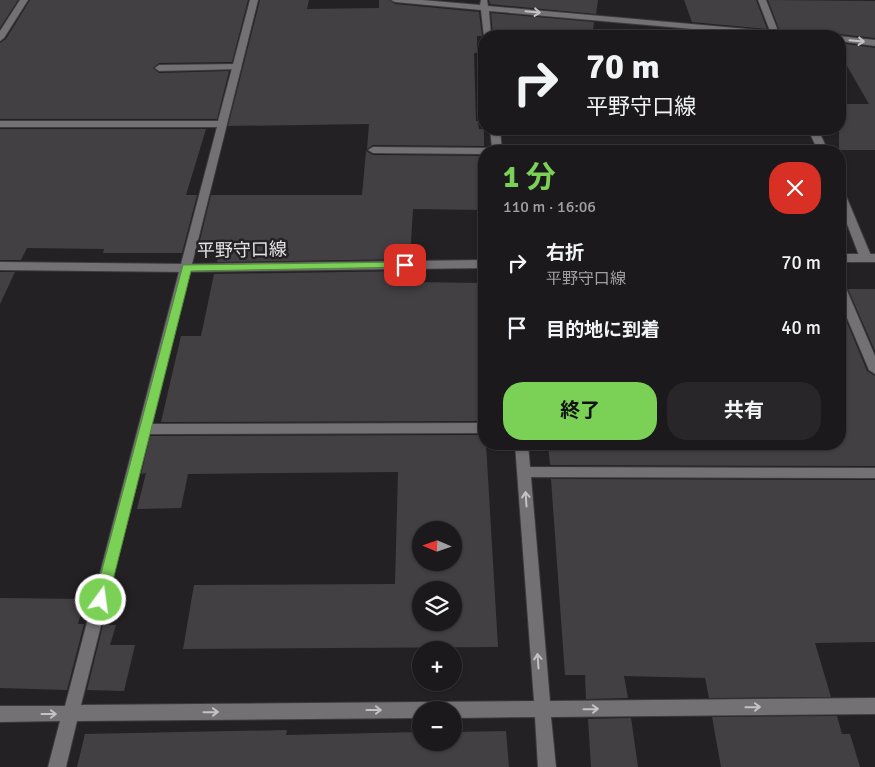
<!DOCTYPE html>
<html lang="ja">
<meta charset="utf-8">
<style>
:root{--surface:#1b191c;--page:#282629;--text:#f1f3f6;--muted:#a0a0a3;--line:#39383b;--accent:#7bd156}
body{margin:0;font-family:Signika,"Noto Sans JP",sans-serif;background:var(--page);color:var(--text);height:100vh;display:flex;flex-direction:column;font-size:19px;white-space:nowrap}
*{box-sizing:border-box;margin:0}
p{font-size:16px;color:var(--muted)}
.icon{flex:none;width:28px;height:28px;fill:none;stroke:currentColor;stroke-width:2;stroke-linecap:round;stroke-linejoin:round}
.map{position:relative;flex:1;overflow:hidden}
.side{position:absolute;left:478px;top:145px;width:368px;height:305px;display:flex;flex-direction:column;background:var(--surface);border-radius:20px;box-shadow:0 1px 4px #0004,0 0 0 1px var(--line)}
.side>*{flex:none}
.banner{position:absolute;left:478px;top:30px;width:368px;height:105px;border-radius:20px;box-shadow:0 1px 4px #0004,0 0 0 1px var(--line);background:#1b191c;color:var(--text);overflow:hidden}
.needle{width:32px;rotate:272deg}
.tools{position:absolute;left:412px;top:521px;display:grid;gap:10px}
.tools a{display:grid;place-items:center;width:50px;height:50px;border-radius:50%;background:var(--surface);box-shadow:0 1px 4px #0004,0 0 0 1px var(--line);font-size:25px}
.pin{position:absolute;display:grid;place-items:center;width:42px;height:42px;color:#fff;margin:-21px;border-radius:10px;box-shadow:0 2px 8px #0006}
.me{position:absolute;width:55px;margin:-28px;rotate:14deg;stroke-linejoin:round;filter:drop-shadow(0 0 4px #0008)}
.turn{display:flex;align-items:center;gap:18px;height:105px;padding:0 25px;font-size:22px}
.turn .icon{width:65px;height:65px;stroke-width:2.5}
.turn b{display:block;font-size:35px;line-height:42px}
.round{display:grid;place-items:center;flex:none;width:52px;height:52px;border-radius:20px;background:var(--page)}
.summary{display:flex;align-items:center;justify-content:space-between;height:85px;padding:0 25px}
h1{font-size:30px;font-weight:700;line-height:38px;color:var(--accent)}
.button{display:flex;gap:10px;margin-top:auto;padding:10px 25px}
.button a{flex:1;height:58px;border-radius:20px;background:var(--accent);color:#111;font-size:20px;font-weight:700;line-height:58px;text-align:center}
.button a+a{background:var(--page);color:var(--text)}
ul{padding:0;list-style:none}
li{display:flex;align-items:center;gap:15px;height:65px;padding:0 25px}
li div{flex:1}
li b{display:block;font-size:19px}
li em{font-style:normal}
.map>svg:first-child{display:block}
.building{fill:#434043;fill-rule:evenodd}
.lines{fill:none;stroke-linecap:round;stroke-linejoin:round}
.lane-casing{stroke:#3d3b3e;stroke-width:2}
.street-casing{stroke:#3d3b3e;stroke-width:2}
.secondary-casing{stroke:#3d3b3e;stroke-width:2}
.lane{fill:#747175;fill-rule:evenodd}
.street{fill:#747175;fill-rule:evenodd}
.secondary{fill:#747175;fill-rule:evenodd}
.oneway{stroke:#c3c2c4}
.route{fill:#7bd156;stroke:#508838}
.labels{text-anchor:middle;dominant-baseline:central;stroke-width:5;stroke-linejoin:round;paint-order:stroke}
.street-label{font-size:18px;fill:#e5e4e6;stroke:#242125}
</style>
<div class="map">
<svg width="875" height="767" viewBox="0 0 875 767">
<rect width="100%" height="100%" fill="#242125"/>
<!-- building -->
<g class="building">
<polygon points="0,0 18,0 0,28"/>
<polygon points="30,0 248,0 232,62 159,63 153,68 159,73 229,71 217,119 0,119 0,43 6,39"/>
<polygon points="260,0 309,0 307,9 379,8 379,0 389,0 395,4 479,12 482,36 477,36 477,53 474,53 476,121 478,121 479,129 484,129 484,146 373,145 367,149 369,124 228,126"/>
<polygon points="489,0 598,0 596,14 490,4"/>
<polygon points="684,0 756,0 767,29 692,22"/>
<polygon points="768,0 875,1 875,38 839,34 837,36 809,36 803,31 779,29"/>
<polygon points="491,13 594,22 592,36 493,36"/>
<polygon points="695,31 754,36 697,36"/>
<polygon points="839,43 875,48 875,150 839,150 839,104 869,104 839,52"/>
<polygon points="0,129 206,129 186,195 197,195 182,253 103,253 104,249 27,248 21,260 0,260"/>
<polygon points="366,151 373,155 484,156 484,210 413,209 410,259 217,262 219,252 197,252 211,195 362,195"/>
<polygon points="409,271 409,282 484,283 484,421 161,422 181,336 201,336 214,274"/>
<polygon points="0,272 15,272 0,304"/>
<polygon points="848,289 875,289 875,351"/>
<polygon points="839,303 867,371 875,376 875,466 550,465 548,444 839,444"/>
<path d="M484,435V444H486L498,647L183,649L194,585L395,584L398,472L188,474L181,508L137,509L146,473L141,474L150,436ZM421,530H454V562H421ZM421,590H454V622H421Z"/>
<polygon points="551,479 875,480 875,642 815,643 831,697 709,698 705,678 624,676 628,698 586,699 585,675 565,675"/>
<polygon points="0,598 85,599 78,624 84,624 67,690 0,688"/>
<polygon points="103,625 116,625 110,645 135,645 124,691 87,690"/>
<polygon points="837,716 842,734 850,734 860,767 721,767 712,717"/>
<polygon points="631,718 638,767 591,767 588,719"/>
<polygon points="287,730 286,735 421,732 421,742 454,742 454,732 506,731 509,767 77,767 85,734"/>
</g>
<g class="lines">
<defs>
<polygon id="lane" points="238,64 241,65 241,69 159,71 155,68 159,65"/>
<g id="street">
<polygon points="20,0 28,0 4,38 0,41 0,31"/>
<polygon points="250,0 258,0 152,424 484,423 484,433 149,434 81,705 534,701 515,444 528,444 530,467 875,468 875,478 531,477 550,701 875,698 875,714 551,717 556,767 538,767 535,717 454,718 454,710 421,710 421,718 77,721 66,767 48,767 60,721 0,722 0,706 65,706 217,127 0,127 0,121 218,121"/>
<polygon points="391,0 422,0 480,5 481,0 487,0 488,6 770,31 758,0 766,0 778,31 803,33 807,36 772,36 489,11 491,36 484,37 481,10 395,2"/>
<polygon points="839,36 875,40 875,46 839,41"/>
<polygon points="490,129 500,129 502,151 484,151 484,154 373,153 368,150 373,147 492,148"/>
<polygon points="808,129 818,129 828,151 818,151"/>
<polygon points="839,188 844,191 872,258 870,261 866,262 860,258 839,203"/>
<polygon points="839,282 845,286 875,356 875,374 869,370 839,299"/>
</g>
<g id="secondary">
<rect x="839" y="254" width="36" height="8"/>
<polygon points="484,260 484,268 187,272 0,270 0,262 187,264"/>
</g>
</defs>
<!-- lane casing -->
<use href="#lane" class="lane-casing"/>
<!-- street casing -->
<use href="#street" class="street-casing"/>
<!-- secondary casing -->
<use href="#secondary" class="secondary-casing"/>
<!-- lane -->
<use href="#lane" class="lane"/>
<!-- street -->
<use href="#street" class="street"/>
<!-- secondary -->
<use href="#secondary" class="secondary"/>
</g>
<!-- one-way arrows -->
<defs><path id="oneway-shaft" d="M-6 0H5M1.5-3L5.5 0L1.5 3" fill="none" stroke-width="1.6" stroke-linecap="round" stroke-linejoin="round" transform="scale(1.25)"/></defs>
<g class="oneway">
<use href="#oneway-shaft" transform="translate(533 12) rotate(5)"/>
<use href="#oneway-shaft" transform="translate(857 41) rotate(5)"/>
<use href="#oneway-shaft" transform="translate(526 499) rotate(-94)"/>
<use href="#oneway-shaft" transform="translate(538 661) rotate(-94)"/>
<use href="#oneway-shaft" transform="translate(753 707) rotate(-1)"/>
<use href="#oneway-shaft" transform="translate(591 709) rotate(-1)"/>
<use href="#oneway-shaft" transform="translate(374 710)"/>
<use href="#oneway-shaft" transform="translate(211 712) rotate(-1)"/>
<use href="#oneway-shaft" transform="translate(49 714)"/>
</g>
<!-- route -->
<polygon class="route" points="405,262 408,263 408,267 191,271 108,600 106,604 101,606 96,604 94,600 183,265"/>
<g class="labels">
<!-- street labels -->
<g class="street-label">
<text transform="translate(242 250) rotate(-1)">平野守口線</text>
</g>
</g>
</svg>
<div class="tools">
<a><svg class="needle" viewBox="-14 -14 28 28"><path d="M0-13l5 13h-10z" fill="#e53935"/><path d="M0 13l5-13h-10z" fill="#a0a0a3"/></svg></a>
<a><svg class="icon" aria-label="layers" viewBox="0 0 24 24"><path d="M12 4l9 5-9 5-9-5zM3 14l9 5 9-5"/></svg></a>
<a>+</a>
<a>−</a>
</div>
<div class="pin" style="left:405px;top:265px;background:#d93025"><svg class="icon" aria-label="arrive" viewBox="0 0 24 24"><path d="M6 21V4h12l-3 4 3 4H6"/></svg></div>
<svg class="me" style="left:101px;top:600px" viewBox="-20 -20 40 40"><circle r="17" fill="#7bd156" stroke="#fff" stroke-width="3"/><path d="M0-11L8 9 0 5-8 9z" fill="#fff"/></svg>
<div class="banner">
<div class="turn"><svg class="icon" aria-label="right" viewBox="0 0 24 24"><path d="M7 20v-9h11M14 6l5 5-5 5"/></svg><div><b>70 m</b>平野守口線</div></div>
</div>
<section class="side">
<div class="summary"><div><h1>1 分</h1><p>110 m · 16:06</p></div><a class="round" style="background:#d93025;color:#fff"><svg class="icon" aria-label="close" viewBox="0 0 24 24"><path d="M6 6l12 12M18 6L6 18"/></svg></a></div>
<ul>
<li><svg class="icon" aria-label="right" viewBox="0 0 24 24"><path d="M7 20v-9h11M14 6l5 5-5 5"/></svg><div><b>右折</b><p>平野守口線</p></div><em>70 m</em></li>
<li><svg class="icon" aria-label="arrive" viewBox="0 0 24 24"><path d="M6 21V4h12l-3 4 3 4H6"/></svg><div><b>目的地に到着</b></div><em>40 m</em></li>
</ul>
<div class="button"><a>終了</a><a>共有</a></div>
</section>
</div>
